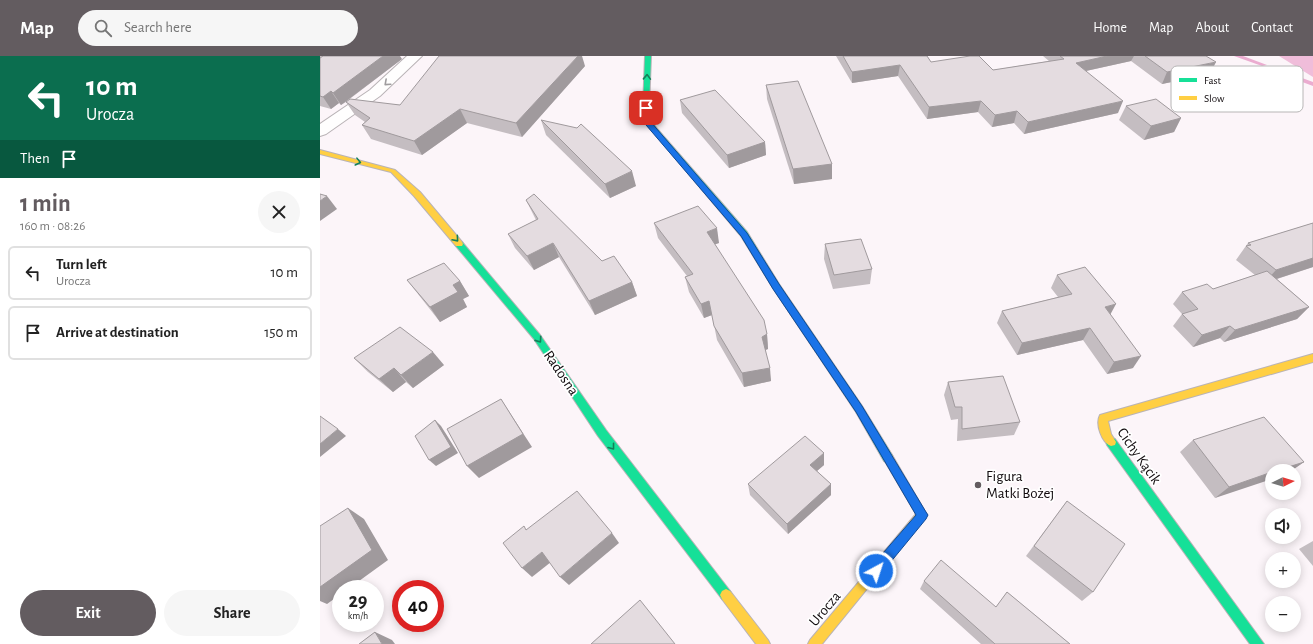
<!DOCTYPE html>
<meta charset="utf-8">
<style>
:root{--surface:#fff;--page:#f6f6f6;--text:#222;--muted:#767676;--line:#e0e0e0;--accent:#635c60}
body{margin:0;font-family:"Alegreya Sans",sans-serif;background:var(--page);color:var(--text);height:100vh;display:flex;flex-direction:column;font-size:15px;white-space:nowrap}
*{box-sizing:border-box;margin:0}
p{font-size:13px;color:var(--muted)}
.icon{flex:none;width:22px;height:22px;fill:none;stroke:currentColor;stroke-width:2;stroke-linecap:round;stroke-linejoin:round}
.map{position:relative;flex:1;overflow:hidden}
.sheet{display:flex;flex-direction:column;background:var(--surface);width:320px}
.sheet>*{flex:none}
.guide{background:#0b6e4f;color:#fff;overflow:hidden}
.needle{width:26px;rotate:85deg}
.buttons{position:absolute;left:945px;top:408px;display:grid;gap:8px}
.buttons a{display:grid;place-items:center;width:36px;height:36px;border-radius:50%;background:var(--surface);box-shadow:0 2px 10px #0003;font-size:20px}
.speed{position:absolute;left:12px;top:524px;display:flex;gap:8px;font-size:20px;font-weight:700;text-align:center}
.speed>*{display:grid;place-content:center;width:52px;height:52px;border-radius:50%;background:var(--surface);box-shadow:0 2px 10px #0003;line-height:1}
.speed small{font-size:10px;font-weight:400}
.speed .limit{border:6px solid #d22;background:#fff;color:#111}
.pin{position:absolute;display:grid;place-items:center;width:34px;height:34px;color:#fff;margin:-17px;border-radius:8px;box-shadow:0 2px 6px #0006}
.me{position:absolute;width:44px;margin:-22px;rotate:40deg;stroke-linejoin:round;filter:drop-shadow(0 0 3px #0008)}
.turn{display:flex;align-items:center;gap:14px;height:84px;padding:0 20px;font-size:18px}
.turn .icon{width:52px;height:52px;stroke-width:2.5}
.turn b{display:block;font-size:28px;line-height:34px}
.then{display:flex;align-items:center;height:38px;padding:0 20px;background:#0003;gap:8px;font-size:15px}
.round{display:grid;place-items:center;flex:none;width:42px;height:42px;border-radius:21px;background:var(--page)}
.head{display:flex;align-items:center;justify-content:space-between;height:68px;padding:0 20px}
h1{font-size:24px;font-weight:600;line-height:30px;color:var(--accent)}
.action{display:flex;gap:8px;margin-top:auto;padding:8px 20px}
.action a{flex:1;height:46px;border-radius:24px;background:var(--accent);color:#fff;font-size:16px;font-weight:600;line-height:46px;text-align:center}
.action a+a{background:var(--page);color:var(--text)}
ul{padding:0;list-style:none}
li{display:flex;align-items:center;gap:12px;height:54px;margin:0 8px 6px;padding:0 12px;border:2px solid var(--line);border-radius:6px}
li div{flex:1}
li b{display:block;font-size:15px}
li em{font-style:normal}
header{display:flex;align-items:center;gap:24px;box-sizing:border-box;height:56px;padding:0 20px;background:var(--accent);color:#fff}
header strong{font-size:19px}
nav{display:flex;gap:22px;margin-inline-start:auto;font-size:14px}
.search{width:280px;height:36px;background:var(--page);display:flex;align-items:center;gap:10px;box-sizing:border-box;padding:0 14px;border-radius:22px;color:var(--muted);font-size:15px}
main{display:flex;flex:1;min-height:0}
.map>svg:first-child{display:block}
.forest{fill:#f0bdda}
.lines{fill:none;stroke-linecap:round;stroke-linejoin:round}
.stream{fill:#ebacd0;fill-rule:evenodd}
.street-casing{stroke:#b9b3b6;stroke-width:2}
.fast-casing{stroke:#b9b3b6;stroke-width:2}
.slow-casing{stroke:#b9b3b6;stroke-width:2}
.street{fill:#fffefe;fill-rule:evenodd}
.fast{fill:#16e098;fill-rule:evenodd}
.slow{fill:#ffcf43;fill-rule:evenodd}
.wall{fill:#c4bdc1}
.shaded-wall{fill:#a09a9d}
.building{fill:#e4dce0;stroke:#a09a9d}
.oneway{stroke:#138059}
.oneway2{stroke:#9f9c9e}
.route{fill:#1a73e8;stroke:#114b97}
.poi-dot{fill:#635c60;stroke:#fff;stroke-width:1.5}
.labels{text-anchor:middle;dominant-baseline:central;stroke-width:3.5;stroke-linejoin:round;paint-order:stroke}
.street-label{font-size:15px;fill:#100a0d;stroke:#fff}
.poi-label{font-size:15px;fill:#100a0d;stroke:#fff;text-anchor:start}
.key{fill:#fff;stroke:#b7b6b6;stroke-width:1}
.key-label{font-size:11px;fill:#100a0d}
</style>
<header>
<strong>Map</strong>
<div class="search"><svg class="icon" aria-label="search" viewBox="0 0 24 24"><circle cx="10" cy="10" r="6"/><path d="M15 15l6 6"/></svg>Search here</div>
<nav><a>Home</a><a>Map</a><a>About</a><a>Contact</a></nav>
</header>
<main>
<section class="sheet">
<div class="guide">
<div class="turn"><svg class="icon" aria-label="left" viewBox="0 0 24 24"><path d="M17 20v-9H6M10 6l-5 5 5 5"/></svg><div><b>10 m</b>Urocza</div></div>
<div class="then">Then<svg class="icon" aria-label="arrive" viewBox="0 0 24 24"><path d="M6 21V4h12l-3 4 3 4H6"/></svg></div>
</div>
<div class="head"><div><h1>1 min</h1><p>160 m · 08:26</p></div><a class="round"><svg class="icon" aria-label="close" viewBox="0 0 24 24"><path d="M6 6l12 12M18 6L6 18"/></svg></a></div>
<ul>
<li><svg class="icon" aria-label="left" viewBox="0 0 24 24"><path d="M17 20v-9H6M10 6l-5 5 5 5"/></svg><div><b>Turn left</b><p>Urocza</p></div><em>10 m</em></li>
<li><svg class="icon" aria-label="arrive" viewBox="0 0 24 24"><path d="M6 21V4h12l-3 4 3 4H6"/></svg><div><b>Arrive at destination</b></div><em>150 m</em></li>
</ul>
<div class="action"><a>Exit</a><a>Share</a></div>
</section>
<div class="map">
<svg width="993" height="588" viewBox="0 0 993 588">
<rect width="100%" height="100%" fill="#fcf5f9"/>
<!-- forest -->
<polygon class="forest" points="959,0 993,0 993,21"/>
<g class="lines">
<!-- stream -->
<g class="stream">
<polygon points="914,0 923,0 947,9 942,10"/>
<polygon points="960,14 993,26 993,30 958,17 958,15"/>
</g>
<defs>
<polygon id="street" points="87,0 102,0 60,40 6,78 0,80 0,68 50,34"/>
<g id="fast">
<polygon points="325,0 331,0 329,52 332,67 427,176 459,228 542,350 572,399 573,402 572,405 568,407 564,405 536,356 453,232 421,180 326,67 323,52"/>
<polygon points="139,185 142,186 220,279 286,374 410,535 412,539 410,543 406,545 402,543 278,380 214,283 136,190 135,188"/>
<polygon points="791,382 795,383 944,588 930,588 787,389 786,386 787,383"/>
</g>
<g id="slow">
<polygon points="0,94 75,114 100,136 142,186 143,188 142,190 136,190 94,140 71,116 0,98"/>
<path d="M993,298V306L788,365L791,378L796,386L795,389L791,390C782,387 775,368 780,359Z"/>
<polygon points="568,397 572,399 607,459 502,588 488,588 490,584 596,458 563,402 564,399"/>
<polygon points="406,533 410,535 448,584 450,588 436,588 402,543 400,539 402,535"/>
</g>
</defs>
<!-- street casing -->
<use href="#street" class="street-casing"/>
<!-- fast casing -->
<use href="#fast" class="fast-casing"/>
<!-- slow casing -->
<use href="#slow" class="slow-casing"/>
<!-- street -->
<use href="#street" class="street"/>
<!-- fast -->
<use href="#fast" class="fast"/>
<!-- slow -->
<use href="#slow" class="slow"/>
</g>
<!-- wall -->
<g class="wall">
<polygon points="0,0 82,3 27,45 80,49 265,10 202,81 147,67 102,99 51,83 42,69 45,66 35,59 26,46 21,49 19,47 11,53 0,50"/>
<polygon points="516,0 607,0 611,6 673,14 729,5 723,0 886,0 890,18 842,28 811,5 766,15 798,57 704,78 694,67 672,71 658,56 607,63 578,20 532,27"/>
<polygon points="446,29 512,108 512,123 474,128 447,43"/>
<polygon points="360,44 445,86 446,99 409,112 362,57"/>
<polygon points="806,50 861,62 854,76 824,84 799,64"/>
<polygon points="221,64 316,130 290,142 226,79"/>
<polygon points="206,144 282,205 312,226 317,240 275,259 239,201 214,214 195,192 188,178 216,164"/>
<polygon points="334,167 399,187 395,188 447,278 448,293 445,294 451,325 424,331 397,284 392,259 384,262 369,236 365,221 367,220 338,182"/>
<polygon points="993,167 993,211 957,223 989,251 977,263 904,286 900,282 873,291 853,270 862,258 853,248 862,236 893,233 935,219 916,204 928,187"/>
<polygon points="505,188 552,213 550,228 513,233 504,203"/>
<polygon points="737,219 790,258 813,312 787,318 763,284 697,299 677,267 682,255 738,241 731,232"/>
<polygon points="87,224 140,225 149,240 143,243 147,251 120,266"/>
<polygon points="34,302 124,309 93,332 86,326 73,336 48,316"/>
<polygon points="628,326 700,366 694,379 637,385 638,363 631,364 624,339"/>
<polygon points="873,384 984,406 971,415 952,415 895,442 860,396"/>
<polygon points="504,397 504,409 497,415 511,428 511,439 468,478 430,439 428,428"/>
<polygon points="747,445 773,536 762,545 706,500"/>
<polygon points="993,485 993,510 979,493"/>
<polygon points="604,525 676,551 687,536 750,588 661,588 600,533"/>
</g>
<!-- shaded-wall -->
<g class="shaded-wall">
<polygon points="63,0 80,0 82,3 21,49 13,37"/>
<polygon points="258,0 262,0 265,10 202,81 196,67"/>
<polygon points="787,0 814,0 811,5 752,18 756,7"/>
<polygon points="896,6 890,18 842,28 847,16"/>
<polygon points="580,9 578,20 532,27 532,16"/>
<polygon points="11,35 19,47 11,53 3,41"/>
<polygon points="661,45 658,56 607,63 609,51"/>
<polygon points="803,45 798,57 704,78 708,66"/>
<polygon points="140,53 147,67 102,99 94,85"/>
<polygon points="697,55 694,67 672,71 675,59"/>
<polygon points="861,62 854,76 824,84 831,70"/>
<polygon points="445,86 446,99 409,112 407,99"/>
<polygon points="512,108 512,123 474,128 473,113"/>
<polygon points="312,115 316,130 290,142 285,128"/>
<polygon points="7,140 17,153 0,165 0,145"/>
<polygon points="397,172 399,187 390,190 387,176"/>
<polygon points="233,187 239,201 214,214 207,200"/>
<polygon points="993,202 993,211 944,227 956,214"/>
<polygon points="140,225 149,240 143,243 147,251 120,266 110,251 133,229"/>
<polygon points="312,226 317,240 275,259 269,245"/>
<polygon points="389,245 392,259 384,262 381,248"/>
<polygon points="796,248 789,261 785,251"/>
<polygon points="989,251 977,263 904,286 915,274"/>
<polygon points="910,270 900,282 873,291 882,279"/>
<polygon points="770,272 763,284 697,299 702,287"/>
<polygon points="447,278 448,293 443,295 442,281"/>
<polygon points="113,296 124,309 93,332 81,319"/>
<polygon points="821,300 813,312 787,318 794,306"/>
<polygon points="74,312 86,326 73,336 59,323"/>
<polygon points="450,312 451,325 424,331 422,317"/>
<polygon points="181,343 190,357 212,391 159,422 147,410"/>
<polygon points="115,364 121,370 138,397 116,410 109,404"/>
<polygon points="18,373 26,380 0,401 0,388"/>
<polygon points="504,397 504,409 491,420 490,409"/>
<polygon points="984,406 971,415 956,415"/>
<polygon points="952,416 952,423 895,442 909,431"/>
<polygon points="511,428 511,439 468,478 467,468"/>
<polygon points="28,452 44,463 68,504 28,533 21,533 21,538 7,548 0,545 0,531"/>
<polygon points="292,477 299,487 249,529 240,521"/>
<polygon points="222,496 231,506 212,521 202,512"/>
<polygon points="55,576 72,584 75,588 62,588"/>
</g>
<!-- building -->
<g class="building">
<polygon points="3,0 63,0 13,37 11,35 3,41 0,40 0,2"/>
<polygon points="119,0 258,0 196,67 140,53 94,85 42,69 50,62 26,46 30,43 80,49"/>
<polygon points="523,0 607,0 611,6 650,0 659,0 673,14 744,3 740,0 787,0 756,7 803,45 708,66 697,55 675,59 661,45 609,51 580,9 532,16"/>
<polygon points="825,0 886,0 896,6 847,16"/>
<polygon points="478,25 512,108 473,113 446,29"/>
<polygon points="395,34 445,86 407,99 360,44"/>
<polygon points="836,43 861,62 831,70 806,50"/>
<polygon points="221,64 257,72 261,68 312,115 285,128"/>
<polygon points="0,138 7,140 0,145"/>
<polygon points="214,138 282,205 294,200 312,226 269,245 233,187 207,200 188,178 218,163 206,144"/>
<polygon points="378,150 397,172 387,176 444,264 447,278 442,281 450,312 422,317 394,270 389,245 381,248 365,221 373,218 334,167"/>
<polygon points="993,167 993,202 956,214 926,190 931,189 928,187"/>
<polygon points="541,183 552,213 514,219 505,188"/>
<polygon points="124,207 140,225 133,229 138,236 110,251 87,224"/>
<polygon points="765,211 796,248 785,251 821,300 794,306 770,272 702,287 682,255 752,238 737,219"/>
<polygon points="947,215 989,251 915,274 910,270 882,279 862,258 878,253 862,236 887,228 893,233"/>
<polygon points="80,271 113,296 81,319 74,312 59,323 34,302"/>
<polygon points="683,320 700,366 642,373 642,351 635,351 628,326"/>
<polygon points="181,343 203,378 147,410 127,373"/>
<polygon points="0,360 18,373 0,388"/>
<polygon points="944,361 984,406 956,415 952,415 952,416 909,431 873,384"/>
<polygon points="115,364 131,391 109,404 95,380"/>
<polygon points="485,380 504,397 490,409 511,428 467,468 428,428"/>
<polygon points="257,435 292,477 240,521 222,496 202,512 183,487 204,470 206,474"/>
<polygon points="747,445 805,488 773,536 714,490"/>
<polygon points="28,452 52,494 0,531 0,470"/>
<polygon points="621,504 676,551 687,536 750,588 675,588 604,525"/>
<polygon points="320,544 355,588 271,588"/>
<polygon points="55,576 62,588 39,588"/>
</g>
<!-- one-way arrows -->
<defs><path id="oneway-chevron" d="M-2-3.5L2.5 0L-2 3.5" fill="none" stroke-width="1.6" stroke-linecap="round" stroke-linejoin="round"/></defs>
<g class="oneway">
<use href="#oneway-chevron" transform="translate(327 21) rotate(-88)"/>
<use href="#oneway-chevron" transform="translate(38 106) rotate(14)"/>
<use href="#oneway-chevron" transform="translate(136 183) rotate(49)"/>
<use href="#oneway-chevron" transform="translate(219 284) rotate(55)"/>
<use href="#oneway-chevron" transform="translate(292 391) rotate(52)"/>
</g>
<use class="oneway2" href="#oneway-chevron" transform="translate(67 27) rotate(138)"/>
<!-- route -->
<polygon class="route" points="324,51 329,52 332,67 336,72 427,177 459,228 542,350 606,456 608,459 606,463 560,519 556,521 551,519 550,515 551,511 596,459 536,356 453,233 421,180 326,69"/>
<!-- markers -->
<circle class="poi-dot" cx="658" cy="429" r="4"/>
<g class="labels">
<!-- street labels -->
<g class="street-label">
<text transform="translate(241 317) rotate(56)">Radosna</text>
<text transform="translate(819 400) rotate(55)">Cichy Kącik</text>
<text transform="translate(505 553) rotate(-50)">Urocza</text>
</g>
<!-- poi labels -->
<g class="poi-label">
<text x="666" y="420">Figura<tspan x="666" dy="17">Matki Bożej</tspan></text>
</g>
</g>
<!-- legend -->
<rect x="851" y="10" width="132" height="46" rx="6" class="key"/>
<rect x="859" y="22" width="18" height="4" fill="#16e098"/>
<rect x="859" y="40" width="18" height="4" fill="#ffcf43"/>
<g class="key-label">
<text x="884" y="28">Fast</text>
<text x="884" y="46">Slow</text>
</g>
</svg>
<div class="buttons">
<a><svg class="needle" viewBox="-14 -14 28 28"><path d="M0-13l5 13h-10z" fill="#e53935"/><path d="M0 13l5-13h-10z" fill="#767676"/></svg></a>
<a><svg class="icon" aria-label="sound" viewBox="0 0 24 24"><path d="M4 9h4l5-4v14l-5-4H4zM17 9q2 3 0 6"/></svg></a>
<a>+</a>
<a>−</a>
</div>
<div class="speed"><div>29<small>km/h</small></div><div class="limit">40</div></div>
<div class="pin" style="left:326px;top:52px;background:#d93025"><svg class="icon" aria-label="arrive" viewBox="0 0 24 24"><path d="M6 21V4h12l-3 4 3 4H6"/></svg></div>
<svg class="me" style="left:556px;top:515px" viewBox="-20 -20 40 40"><circle r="17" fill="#1a73e8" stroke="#fff" stroke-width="3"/><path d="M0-11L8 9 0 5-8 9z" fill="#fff"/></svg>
</div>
</main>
